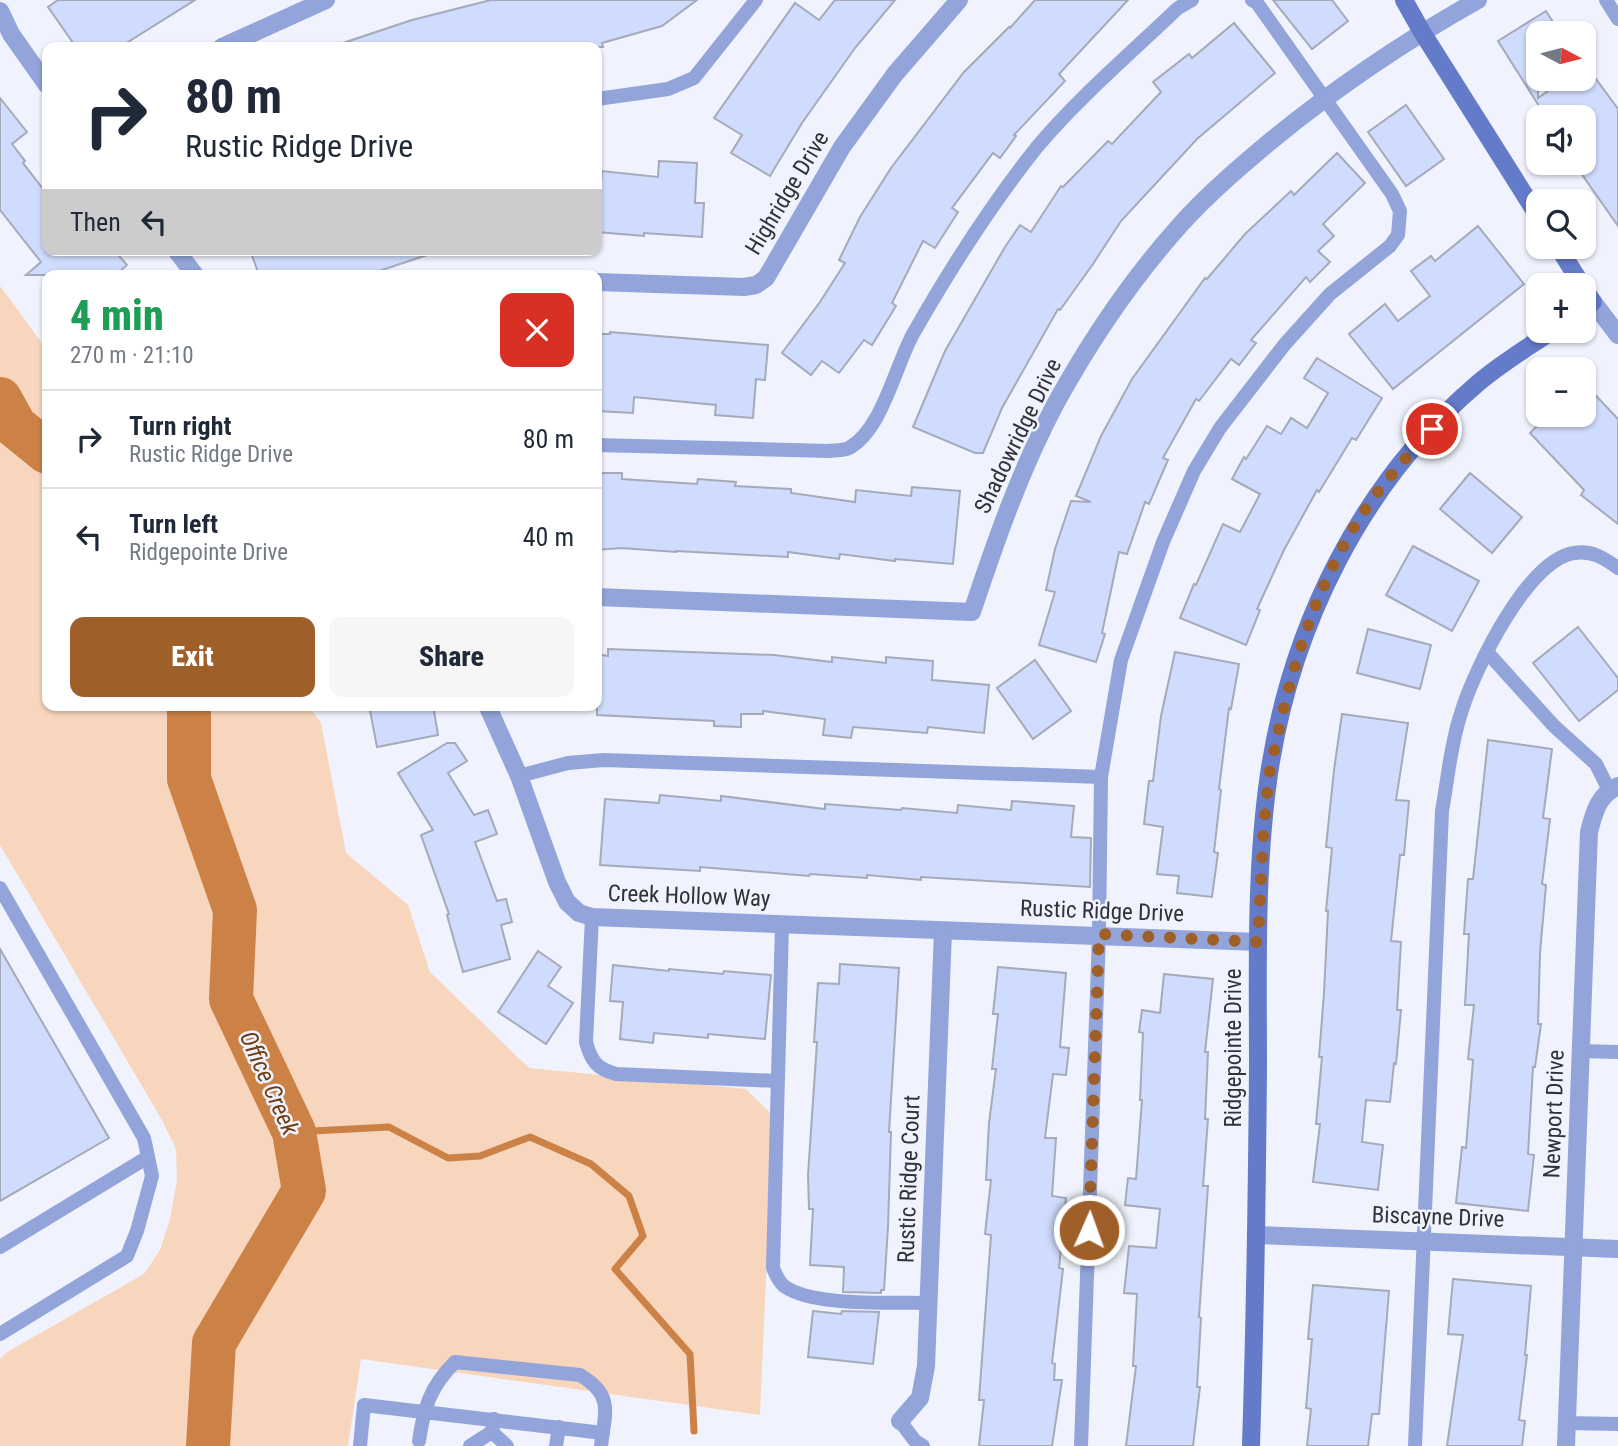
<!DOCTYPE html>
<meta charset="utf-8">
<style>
:root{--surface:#fff;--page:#f6f6f7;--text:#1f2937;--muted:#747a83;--line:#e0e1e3;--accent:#9f5f28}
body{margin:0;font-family:"Roboto Condensed",sans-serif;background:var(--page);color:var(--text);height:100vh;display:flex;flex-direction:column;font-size:26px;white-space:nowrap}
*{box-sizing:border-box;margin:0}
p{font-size:23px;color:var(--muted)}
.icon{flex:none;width:38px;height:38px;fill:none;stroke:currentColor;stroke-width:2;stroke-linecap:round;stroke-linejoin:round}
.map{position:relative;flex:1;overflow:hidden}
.panel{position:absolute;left:42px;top:270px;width:560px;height:441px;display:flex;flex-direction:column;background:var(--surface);border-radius:14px;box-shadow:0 2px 5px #0004}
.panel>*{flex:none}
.top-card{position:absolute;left:42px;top:42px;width:560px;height:214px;border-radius:14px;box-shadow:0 2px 5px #0004;background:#fff;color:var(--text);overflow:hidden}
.needle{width:46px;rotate:97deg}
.tools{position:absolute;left:1526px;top:21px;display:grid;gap:14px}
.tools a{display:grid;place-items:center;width:70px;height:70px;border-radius:14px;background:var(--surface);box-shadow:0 2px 5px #0004;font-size:35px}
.pin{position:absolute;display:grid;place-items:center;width:60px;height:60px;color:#fff;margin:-30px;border:4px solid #fff;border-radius:50%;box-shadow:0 2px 7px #0007}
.me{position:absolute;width:77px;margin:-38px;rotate:2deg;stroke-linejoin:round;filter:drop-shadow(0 0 5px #0008)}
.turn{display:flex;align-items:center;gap:24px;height:147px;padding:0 28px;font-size:32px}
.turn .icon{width:91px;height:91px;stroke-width:2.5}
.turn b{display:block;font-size:49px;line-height:60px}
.then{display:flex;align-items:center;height:66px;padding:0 28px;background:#0003;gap:14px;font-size:26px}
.round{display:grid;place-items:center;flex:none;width:74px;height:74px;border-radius:14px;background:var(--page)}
.head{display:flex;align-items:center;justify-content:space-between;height:119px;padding:0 28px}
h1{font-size:42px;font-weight:800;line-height:52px;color:#1e9e55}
.primary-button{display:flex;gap:14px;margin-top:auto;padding:14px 28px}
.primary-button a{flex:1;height:80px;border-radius:14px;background:var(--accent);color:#fff;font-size:28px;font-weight:800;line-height:80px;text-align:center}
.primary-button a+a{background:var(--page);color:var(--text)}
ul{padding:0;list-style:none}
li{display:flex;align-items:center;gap:21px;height:98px;padding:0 28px;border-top:2px solid var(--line)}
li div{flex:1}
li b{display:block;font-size:26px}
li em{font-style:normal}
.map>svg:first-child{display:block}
.green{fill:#f8d6be}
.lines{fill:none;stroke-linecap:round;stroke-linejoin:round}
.stream{stroke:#cc8247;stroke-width:7}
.river{stroke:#cc8247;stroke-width:44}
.building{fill:#d0dcfd;stroke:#a4aab9;stroke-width:2}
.lane{stroke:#92a4d9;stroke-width:14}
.street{stroke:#92a4d9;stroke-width:18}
.secondary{stroke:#647bc9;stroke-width:18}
.route{stroke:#9f5f28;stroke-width:12;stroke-dasharray:0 21.6}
.labels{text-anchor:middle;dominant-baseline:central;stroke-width:5;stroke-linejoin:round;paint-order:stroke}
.street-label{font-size:23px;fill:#2f3238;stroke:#f0f3fd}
.water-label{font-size:24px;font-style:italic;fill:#6e3d10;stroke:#f0f3fd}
</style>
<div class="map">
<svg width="1618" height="1446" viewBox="0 0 1618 1446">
<rect width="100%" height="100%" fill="#f0f3fd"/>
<!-- green -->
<polygon class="green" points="0,286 47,350 47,705 308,705 321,723 346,853 408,905 430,972 529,1068 746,1089 773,1116 760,1415 361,1359 348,1446 0,1446 0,1359 7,1352 144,1274 160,1250 170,1219 177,1180 176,1149 162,1120 0,845"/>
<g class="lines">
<!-- stream -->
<polyline class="stream" points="294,1132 389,1127 448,1158 480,1156 530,1137 591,1164 629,1196 643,1236 615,1269 690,1354 694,1431"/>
<!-- river -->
<g class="river">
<polyline points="0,399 15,426 47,452"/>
<polyline points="189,705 189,779 235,910 231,999 294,1132 304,1191 214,1343 208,1446"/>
</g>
</g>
<!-- building -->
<g class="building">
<polygon points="58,0 195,0 120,47 76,47 48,7"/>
<polygon points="491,0 697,0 662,26 602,43 603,47 341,47 340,44 412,20"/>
<polygon points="835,0 895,0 855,48 802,123 770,176 731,153 742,135 714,118 795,3 819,20"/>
<polygon points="1035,0 1128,0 1059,74 1065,81 1014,135 1016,136 1000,158 993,153 952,208 958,212 935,248 923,241 892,303 896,306 872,345 864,340 839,373 822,361 811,375 782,353 820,302 845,263 839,260 860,217 891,168 964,72 1009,27 1010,28"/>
<polygon points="1273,0 1332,0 1348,21 1312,49"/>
<polygon points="1546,11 1560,33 1538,33 1538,98 1565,79 1596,79 1618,109 1618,226 1576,166 1584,163 1584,117 1546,117 1498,41"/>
<polygon points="1234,23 1275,73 1197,139 1121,221 1093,264 1060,310 1058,309 1002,408 983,453 975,453 913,427 945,351 1005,247 1020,225 1031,232 1061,186 1063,187 1108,141 1112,144 1161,92 1153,82 1189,54 1192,58"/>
<polygon points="0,98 27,132 12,144 25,161 23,163 47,194 47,250 114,250 127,265 116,275 26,275 41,262 0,210"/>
<polygon points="1406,105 1444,159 1406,186 1368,132"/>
<polygon points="1337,153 1365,183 1323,224 1334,236 1318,251 1330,262 1310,282 1306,277 1251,340 1256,343 1239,365 1231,359 1199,401 1196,399 1163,458 1168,460 1149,504 1145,502 1127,554 1119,552 1102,633 1105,634 1096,662 1039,645 1055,592 1046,590 1055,549 1071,501 1091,502 1076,496 1101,436 1132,379 1205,278 1207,279 1245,234 1291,191 1294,195"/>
<polygon points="659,161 697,163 695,203 704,203 702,237 644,233 644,236 597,232 602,171 658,177"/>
<polygon points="1478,226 1524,284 1393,389 1349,334 1385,304 1398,321 1430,296 1411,271 1431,256 1435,261"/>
<polygon points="250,250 429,250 430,254 367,275 259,275"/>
<polygon points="610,332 768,345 765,380 756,379 753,418 715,415 716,405 634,397 633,413 597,411 597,334 610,334"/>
<polygon points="1317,358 1382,398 1356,440 1352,438 1319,492 1317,490 1284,550 1257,609 1260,610 1246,645 1180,618 1194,584 1196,585 1223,524 1240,532 1260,494 1232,479 1244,457 1246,459 1267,426 1281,434 1291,418 1307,428 1328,393 1304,378"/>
<polygon points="1584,383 1618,419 1618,524 1581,495 1584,490 1530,433 1548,415 1584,415"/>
<polygon points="597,473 622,473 622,479 697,484 698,479 736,482 735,486 791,489 791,493 855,502 856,490 911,496 912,487 960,491 953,564 895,559 895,561 840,554 839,559 788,552 788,557 676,551 676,552 621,548 597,550"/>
<polygon points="1470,473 1522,517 1492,553 1440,509"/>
<polygon points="1413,546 1479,581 1452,631 1386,595"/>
<polygon points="1578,627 1618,678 1618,690 1579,721 1533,663"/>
<polygon points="1368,629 1431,645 1420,689 1357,673"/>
<polygon points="608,649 774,655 832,662 832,657 886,663 886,657 933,661 932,680 989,685 984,733 928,727 927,733 853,727 851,738 823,735 825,719 763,711 763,714 741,714 741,727 714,726 714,721 597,715 597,654 608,656"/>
<polygon points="1175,652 1239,664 1231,709 1229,708 1219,789 1221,790 1214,852 1218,853 1212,897 1177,893 1179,876 1157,874 1163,827 1144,824 1149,781 1153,781 1161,716"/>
<polygon points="1035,660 1071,711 1033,739 997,688"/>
<polygon points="369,705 433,705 438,735 377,747"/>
<polygon points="1342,714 1408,723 1396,800 1409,801 1404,855 1400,855 1391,941 1401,942 1397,1010 1401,1010 1396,1064 1394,1063 1390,1102 1366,1100 1362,1142 1383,1145 1378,1190 1313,1182 1320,1124 1316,1124 1322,1057 1319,1057 1324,993 1328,911 1326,911 1332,848 1326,847 1334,770"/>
<polygon points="1488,740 1552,749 1543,818 1550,819 1542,884 1546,885 1540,953 1538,1024 1541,1024 1535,1067 1533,1067 1528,1154 1534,1155 1528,1211 1456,1203 1462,1147 1466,1148 1473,1060 1468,1059 1474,1005 1465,1005 1469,934 1464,934 1468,879 1473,879"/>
<polygon points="447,743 455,743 467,761 448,773 474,815 488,810 497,834 475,842 497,901 506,899 512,922 501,925 510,959 463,972 447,915 449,914 421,835 433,830 398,773"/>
<polygon points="660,795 721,801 721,796 825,809 825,804 901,810 902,808 957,813 958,805 1011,810 1012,801 1074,806 1071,837 1091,838 1090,887 921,877 921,880 867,875 867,878 810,874 809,876 700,867 700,871 600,865 605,799 659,803"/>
<polygon points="0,949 109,1138 0,1201"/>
<polygon points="538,951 561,967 548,986 573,1003 546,1044 498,1012"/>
<polygon points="840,964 899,968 889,1132 891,1132 888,1227 884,1290 881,1290 881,1293 843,1292 844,1267 810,1265 813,1209 809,1209 808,1175 817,1042 814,1042 818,983 839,984"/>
<polygon points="613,965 669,971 669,969 723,974 724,971 771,975 765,1039 708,1034 708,1038 654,1033 653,1043 620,1039 623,1002 610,1001"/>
<polygon points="998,967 1066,973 1060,1047 1069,1048 1066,1075 1053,1074 1045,1138 1056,1138 1052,1196 1066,1198 1059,1268 1063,1269 1052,1363 1055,1364 1054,1380 1062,1380 1052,1446 979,1446 984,1400 979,1400 991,1235 985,1234 991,1180 986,1180 989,1123 996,1069 992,1069 998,1014 993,1014"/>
<polygon points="1164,974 1213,979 1205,1052 1208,1052 1205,1119 1208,1119 1203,1186 1208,1186 1199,1317 1201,1318 1197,1387 1200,1387 1193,1446 1126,1446 1136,1366 1133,1366 1137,1294 1124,1293 1129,1246 1156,1248 1160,1209 1125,1205 1128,1178 1136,1179 1142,1100 1140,1100 1143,1033 1139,1032 1142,1010 1160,1013"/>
<polygon points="1453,1279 1531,1286 1525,1355 1527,1355 1519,1420 1525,1421 1522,1446 1447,1446 1463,1335 1448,1334"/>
<polygon points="1313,1285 1389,1291 1379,1414 1372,1414 1368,1446 1307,1446 1311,1409 1306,1408 1312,1339 1308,1339"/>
<polygon points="813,1311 841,1314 842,1311 879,1312 873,1364 808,1357"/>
</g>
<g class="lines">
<!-- lane -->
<g class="lane">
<polyline points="1606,0 1618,19"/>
<polyline points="597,99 668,89 694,78 756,0"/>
<path d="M597,445L828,451C835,450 843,451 849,448C882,430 895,367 913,334C950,269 990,206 1037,147C1078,98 1131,53 1178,8L1192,0"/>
<polyline points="1487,652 1554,726 1596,764 1609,790"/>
<polyline points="519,776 568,763 604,760 1101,777"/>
<polyline points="0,888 144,1138 152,1176 137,1231 127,1256 0,1334"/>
<path d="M592,917L586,1042C591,1061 597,1069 616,1074L777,1081"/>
<path d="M782,924L773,1268C776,1275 778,1281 784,1286C812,1307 893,1302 928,1303"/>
<polyline points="1581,1051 1618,1052"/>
<polyline points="0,1247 148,1157"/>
<polyline points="900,1421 915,1441 923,1446"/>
<polyline points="1567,1423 1618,1424"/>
<polyline points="492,1432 507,1446"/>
<path d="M419,1441C424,1407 430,1387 455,1362L580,1375C614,1395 605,1412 601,1446"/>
<polyline points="360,1446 364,1405 603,1433"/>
<polyline points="470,1446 492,1432 494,1419"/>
<polyline points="556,1446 559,1427"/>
<polyline points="1081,1446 1099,934 1101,777 1121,660 1163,542 1194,471 1220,428 1285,344 1330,294 1390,246 1398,235 1400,211 1392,194 1257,3 1252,0"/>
<path d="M1415,1446L1442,811C1448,777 1451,743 1462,710C1475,669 1527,560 1574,553C1592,550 1604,558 1618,568"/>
</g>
<!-- street -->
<g class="street">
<polyline points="0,11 11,34 47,85"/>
<polyline points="222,47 326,0"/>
<polyline points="176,250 195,275"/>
<polyline points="597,282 744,287 756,285 766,278 842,147 895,74 959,0"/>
<polyline points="1593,302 1618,335"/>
<path d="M597,597L972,612C996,540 1021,468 1057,401C1092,338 1134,276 1182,223C1209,193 1241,166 1272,140C1337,87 1405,41 1478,0"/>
<polyline points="487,705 519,776 557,882 567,902 579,913 592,917 1258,942"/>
<polyline points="1257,1235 1618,1249"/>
<polyline points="900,1421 920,1398 926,1366 943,931"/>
<path d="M1566,1446L1589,832C1594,813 1598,795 1618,786"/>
</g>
<!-- secondary -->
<g class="secondary">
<polyline points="1404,0 1422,32 1538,216"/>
<polyline points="1558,247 1582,285"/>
<polyline points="1584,288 1593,302 1584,308"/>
<path d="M1251,1446C1255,1320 1257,1194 1258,1067C1258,971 1255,870 1269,774C1291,626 1362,482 1477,384C1500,364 1527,348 1552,331"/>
</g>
</g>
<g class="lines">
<!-- route -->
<path class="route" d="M1089,1230L1099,934L1258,942C1261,886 1262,831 1269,776C1271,760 1276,745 1279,729C1296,652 1322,573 1367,507C1386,479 1410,454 1432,429"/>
</g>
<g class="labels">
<!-- street labels -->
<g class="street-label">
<text transform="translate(787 193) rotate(-59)">Highridge Drive</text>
<text transform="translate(1018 436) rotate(-64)">Shadowridge Drive</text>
<text transform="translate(689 896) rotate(2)">Creek Hollow Way</text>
<text transform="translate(1102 911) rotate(2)">Rustic Ridge Drive</text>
<text transform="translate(1233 1048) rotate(-90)">Ridgepointe Drive</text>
<text transform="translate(1554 1114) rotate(-88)">Newport Drive</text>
<text transform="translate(909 1179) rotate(-88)">Rustic Ridge Court</text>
<text transform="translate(1438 1217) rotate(2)">Biscayne Drive</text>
</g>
<!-- water labels -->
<g class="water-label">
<text transform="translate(269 1083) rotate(66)">Office Creek</text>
</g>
</g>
</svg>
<div class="tools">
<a><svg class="needle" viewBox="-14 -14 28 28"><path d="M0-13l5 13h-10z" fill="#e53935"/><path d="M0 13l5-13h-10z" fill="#747a83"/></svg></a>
<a><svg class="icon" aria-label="sound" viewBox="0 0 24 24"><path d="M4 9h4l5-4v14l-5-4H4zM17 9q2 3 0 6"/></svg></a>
<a><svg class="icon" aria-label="search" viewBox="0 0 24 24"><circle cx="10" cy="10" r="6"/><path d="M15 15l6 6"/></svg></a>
<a>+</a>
<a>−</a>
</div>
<div class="pin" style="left:1432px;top:429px;background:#d93025"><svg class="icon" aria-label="arrive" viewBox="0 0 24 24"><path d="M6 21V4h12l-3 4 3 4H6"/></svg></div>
<svg class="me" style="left:1089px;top:1230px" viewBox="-20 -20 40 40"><circle r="17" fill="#9f5f28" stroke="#fff" stroke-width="3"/><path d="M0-11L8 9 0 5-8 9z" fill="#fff"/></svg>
<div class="top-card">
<div class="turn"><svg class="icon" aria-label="right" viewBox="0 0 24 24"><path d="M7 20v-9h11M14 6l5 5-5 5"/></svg><div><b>80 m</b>Rustic Ridge Drive</div></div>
<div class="then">Then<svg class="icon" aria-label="left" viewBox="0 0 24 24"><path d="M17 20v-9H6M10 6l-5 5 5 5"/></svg></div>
</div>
<section class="panel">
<div class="head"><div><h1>4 min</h1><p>270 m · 21:10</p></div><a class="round" style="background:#d93025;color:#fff"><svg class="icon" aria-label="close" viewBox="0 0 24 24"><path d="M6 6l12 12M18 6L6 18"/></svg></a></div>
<ul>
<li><svg class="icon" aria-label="right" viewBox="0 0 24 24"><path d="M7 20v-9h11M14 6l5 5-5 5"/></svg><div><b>Turn right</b><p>Rustic Ridge Drive</p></div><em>80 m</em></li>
<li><svg class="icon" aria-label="left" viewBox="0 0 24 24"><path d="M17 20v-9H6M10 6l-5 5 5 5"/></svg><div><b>Turn left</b><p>Ridgepointe Drive</p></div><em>40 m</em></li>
</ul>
<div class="primary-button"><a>Exit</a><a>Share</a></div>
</section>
</div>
